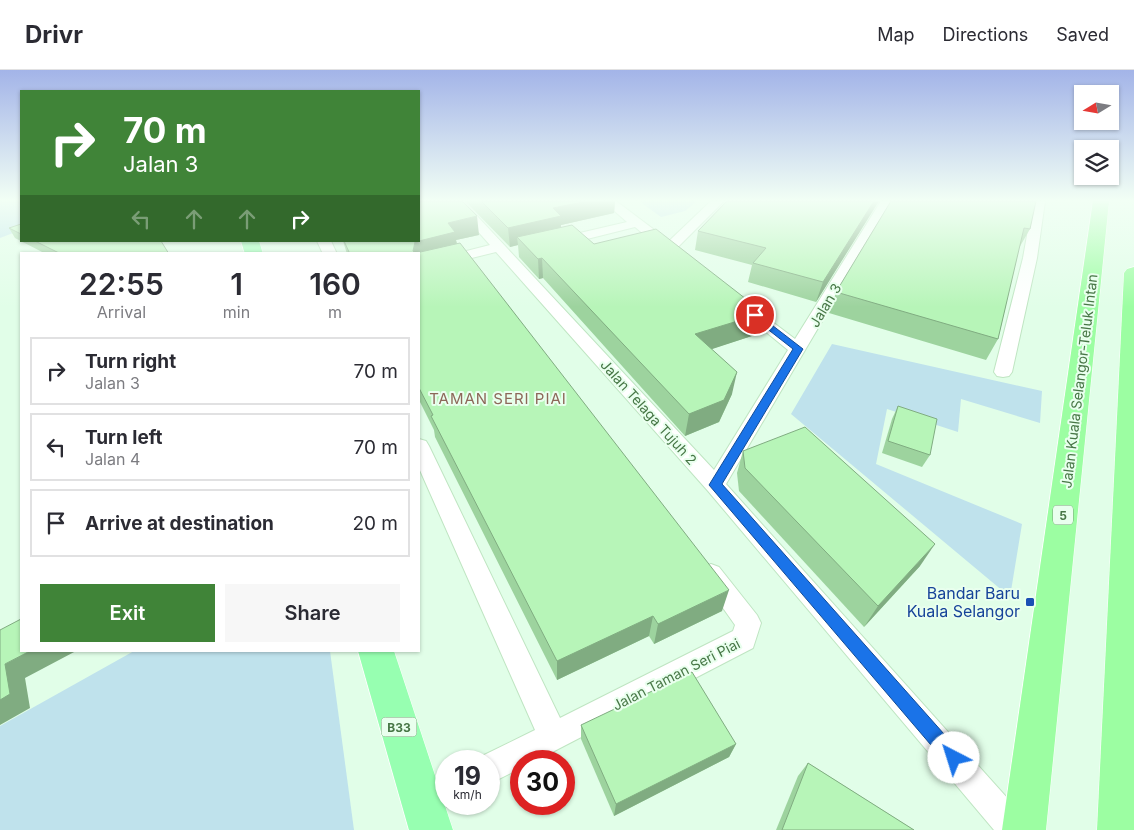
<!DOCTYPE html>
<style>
:root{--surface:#fff;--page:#f7f7f7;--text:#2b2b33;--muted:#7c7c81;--line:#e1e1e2;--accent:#408438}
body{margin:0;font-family:Inter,sans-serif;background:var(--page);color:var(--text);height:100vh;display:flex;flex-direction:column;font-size:19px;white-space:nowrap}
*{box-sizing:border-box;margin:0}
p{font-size:16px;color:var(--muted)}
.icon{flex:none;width:28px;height:28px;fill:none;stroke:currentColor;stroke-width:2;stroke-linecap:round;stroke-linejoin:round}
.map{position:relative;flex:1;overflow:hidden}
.side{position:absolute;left:20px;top:182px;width:400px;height:400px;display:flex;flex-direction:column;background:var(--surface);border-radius:0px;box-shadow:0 1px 4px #0004}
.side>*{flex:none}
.hud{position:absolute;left:20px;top:20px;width:400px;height:152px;border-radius:0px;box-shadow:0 1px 4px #0004;background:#408438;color:#fff;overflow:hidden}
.needle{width:32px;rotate:259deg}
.tools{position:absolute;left:1074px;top:15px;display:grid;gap:10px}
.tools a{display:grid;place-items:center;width:45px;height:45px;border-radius:0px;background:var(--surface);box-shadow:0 1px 4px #0004;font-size:25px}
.speed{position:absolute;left:435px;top:680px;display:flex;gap:10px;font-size:25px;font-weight:700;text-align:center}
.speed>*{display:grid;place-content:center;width:65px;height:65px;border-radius:50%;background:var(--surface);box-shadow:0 1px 4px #0004;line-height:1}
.speed small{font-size:12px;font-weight:400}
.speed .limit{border:8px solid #d22;background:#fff;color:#111}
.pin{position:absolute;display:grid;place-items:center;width:42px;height:42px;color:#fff;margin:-21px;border:2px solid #fff;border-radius:50%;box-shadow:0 1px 5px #0007}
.me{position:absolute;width:55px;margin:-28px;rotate:320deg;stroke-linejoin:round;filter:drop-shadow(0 0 4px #0008)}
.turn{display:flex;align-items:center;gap:18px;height:105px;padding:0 20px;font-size:22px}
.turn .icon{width:65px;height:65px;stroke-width:2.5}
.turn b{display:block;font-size:35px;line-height:42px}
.lanes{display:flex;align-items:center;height:48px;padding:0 20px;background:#0003;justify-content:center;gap:25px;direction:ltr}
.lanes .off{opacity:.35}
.eta{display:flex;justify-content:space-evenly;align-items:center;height:85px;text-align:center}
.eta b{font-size:30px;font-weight:600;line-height:35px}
.cta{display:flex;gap:10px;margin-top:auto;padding:10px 20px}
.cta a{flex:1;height:58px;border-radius:0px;background:var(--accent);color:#fff;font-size:20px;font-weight:600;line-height:58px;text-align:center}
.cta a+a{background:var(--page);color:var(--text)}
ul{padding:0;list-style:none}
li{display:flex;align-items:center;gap:15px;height:68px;margin:0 10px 8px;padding:0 10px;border:2px solid var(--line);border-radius:0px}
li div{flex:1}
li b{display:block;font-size:19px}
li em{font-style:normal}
header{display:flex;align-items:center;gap:30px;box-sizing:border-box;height:70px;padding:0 25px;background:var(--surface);border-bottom:1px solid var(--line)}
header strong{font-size:24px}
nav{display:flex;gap:28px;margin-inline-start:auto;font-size:18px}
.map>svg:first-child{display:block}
.green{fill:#bfe2ec}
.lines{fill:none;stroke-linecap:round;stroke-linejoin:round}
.minor-casing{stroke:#bfe5c2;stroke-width:2}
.primary-casing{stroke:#fff;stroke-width:1}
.trunk-casing{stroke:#fff;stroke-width:1}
.minor{fill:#fff;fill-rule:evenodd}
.primary{fill:#97ffb1;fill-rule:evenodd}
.trunk{fill:#9cfea2;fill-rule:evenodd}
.wall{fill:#9dd39e}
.shaded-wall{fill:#80ac81}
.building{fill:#b7f5b8;stroke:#80ac81}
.route{fill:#1a73e8;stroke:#114b97}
.transit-dot{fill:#1a4fb4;stroke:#e9ffee;stroke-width:2}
.labels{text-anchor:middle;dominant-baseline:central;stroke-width:4;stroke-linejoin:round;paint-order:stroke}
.shield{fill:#e9ffee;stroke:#78a078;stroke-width:1}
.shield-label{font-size:12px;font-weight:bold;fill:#477746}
.street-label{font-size:14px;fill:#477746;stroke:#e9ffee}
.neighbourhood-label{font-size:15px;letter-spacing:1px;fill:#8d6859;stroke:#e9ffee}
.near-transit-label{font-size:16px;fill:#164399;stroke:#e9ffee;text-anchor:end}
</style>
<header>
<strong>Drivr</strong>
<nav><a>Map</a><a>Directions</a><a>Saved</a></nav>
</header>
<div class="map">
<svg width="1134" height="760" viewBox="0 0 1134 760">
<rect width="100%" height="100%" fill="#e1fee8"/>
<!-- green -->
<g class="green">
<polygon points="0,131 21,131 21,160 0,168"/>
<polygon points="639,131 697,131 685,141 661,147"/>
<polygon points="832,274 1042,321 1040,353 961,329 958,362 887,339 876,394 1022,454 1010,527 791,344"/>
<polygon points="134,581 330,581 354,760 0,760 0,656"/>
</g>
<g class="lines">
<defs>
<g id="minor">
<polygon points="451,131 463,131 714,400 788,280 732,234 735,231 745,231 795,269 881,131 893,131 726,414 1026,749 1031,760 994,760 708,421 496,182 419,201 419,193 490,175"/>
<polygon points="603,131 616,131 669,171 711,131 724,131 674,181 664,181 635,157 559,176 554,175 552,172 554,169 627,152"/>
<polygon points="1033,131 1045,131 1037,188 1012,302 1009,306 1003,307 997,306 994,302 1023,188"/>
<polygon points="317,171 331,171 337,184 323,184"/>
<polygon points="419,369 426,371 429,376 560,648 733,561 735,555 699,504 703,497 711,494 719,497 757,545 761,553 753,578 535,691 521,691 521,698 489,714 489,691 477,691 478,688 535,660 419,398"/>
<polygon points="446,705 446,734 452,734 423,748 412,743 407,732 412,721"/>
</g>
<g id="primary">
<polygon points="241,171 259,171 263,184 245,184"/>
<polygon points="358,581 394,581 453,760 409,760"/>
</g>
<g id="trunk">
<polygon points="1093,131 1109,131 1046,760 1002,760"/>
<polygon points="1134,197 1134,760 1097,760 1124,203 1127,199"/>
</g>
</defs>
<!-- minor casing -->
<use href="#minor" class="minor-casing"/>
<!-- primary casing -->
<use href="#primary" class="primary-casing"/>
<!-- trunk casing -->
<use href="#trunk" class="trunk-casing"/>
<!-- minor -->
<use href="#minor" class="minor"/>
<!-- primary -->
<use href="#primary" class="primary"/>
<!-- trunk -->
<use href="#trunk" class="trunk"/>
</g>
<!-- wall -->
<g class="wall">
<polygon points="465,131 615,131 614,143 561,155 561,157 594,174 758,264 711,279 732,324 719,352 685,366 543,208 539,209 519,187 518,175 510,177"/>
<polygon points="727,131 879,131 816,232 748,212 752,195 695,180 698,161"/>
<polygon points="891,131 1030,159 1019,178 998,269 986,290 829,243 836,222"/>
<polygon points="21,154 21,171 161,171 169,184 46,184 15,168 9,158"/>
<polygon points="479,165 456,170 457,173 722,541 654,574 649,566 557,610 435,367 434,360 419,330 419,184 347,184 343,171 419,171"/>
<polygon points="898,336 930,385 922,397 882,383 892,349"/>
<polygon points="743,381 920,496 864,557 739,421 737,403"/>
<polygon points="581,655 736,674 729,687 614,746 581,669"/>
<polygon points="808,693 914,760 776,760 798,706"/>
</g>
<!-- shaded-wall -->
<g class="shaded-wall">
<polygon points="587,131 615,131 614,143 561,155 561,165 517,167 518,175 510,177 508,158 553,138"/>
<polygon points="874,131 879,131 816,232 823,212"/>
<polygon points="477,146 479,165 456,170 458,181 414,184 413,181 415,172 419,171 448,153"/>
<polygon points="542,188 543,208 539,209 538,189"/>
<polygon points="764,243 758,264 691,286 695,264"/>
<polygon points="737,302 732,324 719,352 685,366 689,344"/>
<polygon points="935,474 920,496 864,557 878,536"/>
<polygon points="729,520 722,541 654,574 658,554"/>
<polygon points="653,546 649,566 557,610 557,591"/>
<polygon points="30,581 76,581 25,608 30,638 0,655 0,630 5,594"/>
<polygon points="736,674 729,687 614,746 616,734"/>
</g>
<!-- building -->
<g class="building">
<polygon points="419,131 462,131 477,146 448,153 455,162 419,171"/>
<polygon points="481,131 587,131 553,138 561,146 508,158"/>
<polygon points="727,131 874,131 823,212 753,193 766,178 698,161"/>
<polygon points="891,131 1036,131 1030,159 1024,158 998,269 836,222"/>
<polygon points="21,154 21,164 9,158"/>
<polygon points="572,155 594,174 656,159 764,243 695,264 737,302 724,330 689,344 542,188 538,189 517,167"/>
<polygon points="35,171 161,171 169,184 61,184"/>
<polygon points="344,171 417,171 415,172 413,181 416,183 460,173 729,520 658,554 653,546 557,591 431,346 433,345 419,318 419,184 350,184"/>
<polygon points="898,336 937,349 930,385 888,371"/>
<polygon points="805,357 935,474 878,536 745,398 743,381"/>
<polygon points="21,549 21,581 30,581 5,594 10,624 0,630 0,560"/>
<polygon points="692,602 736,674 616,734 581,655"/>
<polygon points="808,693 914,760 782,760"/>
</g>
<!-- sky -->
<linearGradient id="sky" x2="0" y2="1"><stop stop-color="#a3b4e8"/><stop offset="0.55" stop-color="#f2fff5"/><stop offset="1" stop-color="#f2fff5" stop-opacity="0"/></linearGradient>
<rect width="1134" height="237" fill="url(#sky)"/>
<!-- route -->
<polygon class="route" points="755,242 803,279 722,414 960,682 963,688 960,695 954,697 948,695 709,415 793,279 752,247 752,243"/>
<!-- markers -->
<rect class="transit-dot" x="1025" y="527" width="10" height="10" rx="2.5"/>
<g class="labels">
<!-- shield labels -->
<g class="shield">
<rect x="1053" y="435.5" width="20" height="19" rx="4"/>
<rect x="381.5" y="647.5" width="35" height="19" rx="4"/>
</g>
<g class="shield-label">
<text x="1063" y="445">5</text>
<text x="399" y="657">B33</text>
</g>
<!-- street labels -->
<g class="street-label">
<text transform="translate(825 235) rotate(-59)">Jalan 3</text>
<text transform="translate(1079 311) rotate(-83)">Jalan Kuala Selangor-Teluk Intan</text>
<text transform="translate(649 342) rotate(48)">Jalan Telaga Tujuh 2</text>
<text transform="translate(676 604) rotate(-27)">Jalan Taman Seri Piai</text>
</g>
<!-- neighbourhood labels -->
<g class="neighbourhood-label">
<text x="498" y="328">TAMAN SERI PIAI</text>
</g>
<!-- near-transit labels -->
<g class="near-transit-label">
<text x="1020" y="523">Bandar Baru<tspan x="1020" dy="18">Kuala Selangor</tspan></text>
</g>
</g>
</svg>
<div class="tools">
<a><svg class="needle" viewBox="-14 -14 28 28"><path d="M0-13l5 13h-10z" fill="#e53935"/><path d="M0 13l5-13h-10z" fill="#7c7c81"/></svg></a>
<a><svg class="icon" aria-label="layers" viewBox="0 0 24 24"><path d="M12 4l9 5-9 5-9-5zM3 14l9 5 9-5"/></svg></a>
</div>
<div class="speed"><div>19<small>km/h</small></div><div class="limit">30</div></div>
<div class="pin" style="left:755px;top:245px;background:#d93025"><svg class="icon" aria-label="arrive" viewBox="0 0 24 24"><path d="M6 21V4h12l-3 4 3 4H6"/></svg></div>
<svg class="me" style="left:954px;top:688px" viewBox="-20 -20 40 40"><circle r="19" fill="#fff"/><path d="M0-13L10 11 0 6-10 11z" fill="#1a73e8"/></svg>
<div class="hud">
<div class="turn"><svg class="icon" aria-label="right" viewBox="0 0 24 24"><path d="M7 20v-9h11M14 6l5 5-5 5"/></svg><div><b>70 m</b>Jalan 3</div></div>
<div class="lanes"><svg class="icon off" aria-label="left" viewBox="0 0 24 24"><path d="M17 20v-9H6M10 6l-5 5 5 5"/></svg><svg class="icon off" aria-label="ahead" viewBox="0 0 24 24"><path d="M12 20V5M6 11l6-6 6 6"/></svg><svg class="icon off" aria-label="ahead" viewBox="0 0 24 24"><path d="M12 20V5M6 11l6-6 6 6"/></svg><svg class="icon" aria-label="right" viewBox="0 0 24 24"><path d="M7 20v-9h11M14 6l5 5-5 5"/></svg></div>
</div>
<section class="side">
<div class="eta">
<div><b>22:55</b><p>Arrival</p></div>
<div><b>1</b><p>min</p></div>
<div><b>160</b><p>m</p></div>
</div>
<ul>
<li><svg class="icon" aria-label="right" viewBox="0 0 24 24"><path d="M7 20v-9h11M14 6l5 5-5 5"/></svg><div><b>Turn right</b><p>Jalan 3</p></div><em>70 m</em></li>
<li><svg class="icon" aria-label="left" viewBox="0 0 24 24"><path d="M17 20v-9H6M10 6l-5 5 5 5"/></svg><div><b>Turn left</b><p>Jalan 4</p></div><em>70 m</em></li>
<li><svg class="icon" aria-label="arrive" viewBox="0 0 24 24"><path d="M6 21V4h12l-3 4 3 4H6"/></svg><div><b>Arrive at destination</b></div><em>20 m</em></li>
</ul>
<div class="cta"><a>Exit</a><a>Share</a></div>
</section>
</div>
